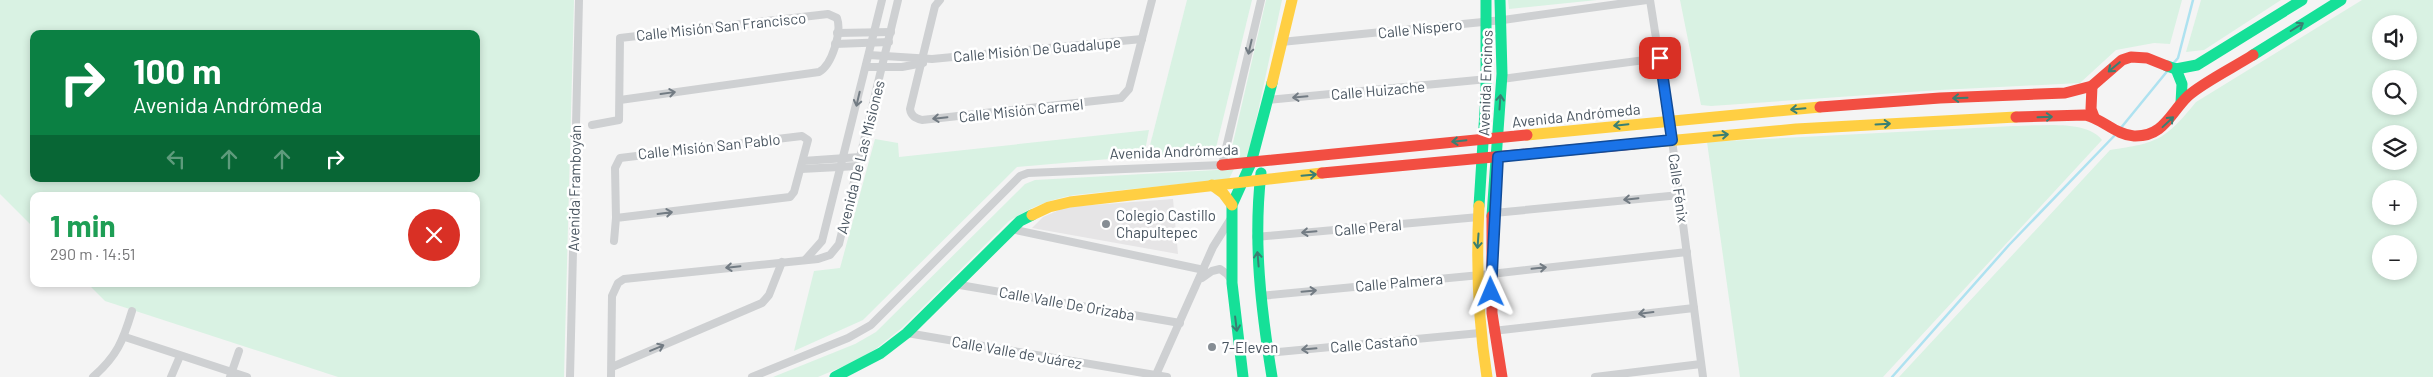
<!DOCTYPE html>
<meta charset="utf-8">
<style>
:root{--surface:#fff;--page:#f6f6f6;--text:#202124;--muted:#757577}
body{margin:0;font-family:Barlow,sans-serif;background:var(--page);color:var(--text);height:100vh;display:flex;flex-direction:column;font-size:19px;white-space:nowrap}
*{box-sizing:border-box;margin:0}
p{font-size:16px;color:var(--muted)}
.icon{flex:none;width:28px;height:28px;fill:none;stroke:currentColor;stroke-width:2;stroke-linecap:round;stroke-linejoin:round}
.map{position:relative;flex:1;overflow:hidden}
.details{position:absolute;left:30px;top:192px;width:450px;height:95px;display:flex;flex-direction:column;background:var(--surface);border-radius:10px;box-shadow:0 2px 8px #0003}
.details>*{flex:none}
.top-card{position:absolute;left:30px;top:30px;width:450px;height:152px;border-radius:10px;box-shadow:0 2px 8px #0003;background:#0b8043;color:#fff;overflow:hidden}
.buttons{position:absolute;left:2372px;top:15px;display:grid;gap:10px}
.buttons a{display:grid;place-items:center;width:45px;height:45px;border-radius:50%;background:var(--surface);box-shadow:0 2px 8px #0003;font-size:25px}
.pin{position:absolute;display:grid;place-items:center;width:42px;height:42px;color:#fff;margin:-21px;border-radius:10px;box-shadow:0 2px 8px #0006}
.me{position:absolute;width:55px;margin:-28px;rotate:359deg;stroke-linejoin:round;filter:drop-shadow(0 0 4px #0008)}
.turn{display:flex;align-items:center;gap:18px;height:105px;padding:0 20px;font-size:22px}
.turn .icon{width:65px;height:65px;stroke-width:2.5}
.turn b{display:block;font-size:35px;line-height:42px}
.lanes{display:flex;align-items:center;height:48px;padding:0 20px;background:#0003;justify-content:center;gap:25px;direction:ltr}
.lanes .off{opacity:.35}
.round{display:grid;place-items:center;flex:none;width:52px;height:52px;border-radius:26px;background:var(--page)}
.headline{display:flex;align-items:center;justify-content:space-between;height:85px;padding:0 20px}
h1{font-size:30px;font-weight:700;line-height:38px;color:#1e9e55}
.map>svg:first-child{display:block}
.education{fill:#e6e5e6}
.green{fill:#d9f2e3;fill-rule:evenodd}
.lines{fill:none;stroke-linecap:round;stroke-linejoin:round}
.stream{stroke:#aee2f0;stroke-width:2.5}
.street{stroke:#ced0d2;stroke-width:8}
.fast{stroke:#16e098;stroke-width:11}
.slow{stroke:#ffcf43;stroke-width:11}
.jam{stroke:#f24e42;stroke-width:11}
.oneway{stroke:#3a7f72}
.oneway2{stroke:#727b83}
.route-casing{stroke:#114b97;stroke-width:12}
.route{stroke:#1a73e8;stroke-width:9}
.poi-dot{fill:#868d94;stroke:#fff;stroke-width:2}
.labels{text-anchor:middle;dominant-baseline:central;stroke-width:5;stroke-linejoin:round;paint-order:stroke}
.street-label{font-size:15px;fill:#4a5661;stroke:#fff}
.poi-label{font-size:15px;fill:#4a5661;stroke:#fff;text-anchor:start}
</style>
<div class="map">
<svg width="2433" height="377" viewBox="0 0 2433 377">
<rect width="100%" height="100%" fill="#f4f4f4"/>
<!-- education -->
<polygon class="education" points="1173,199 1178,254 1032,228 1043,217 1066,207"/>
<!-- green -->
<g class="green">
<path d="M0,0H574L564,377H338L105,301L88,284H476V196H34V228L0,194ZM34,34H476V179H34Z"/>
<polygon points="1187,0 1252,0 1214,156 1147,157"/>
<polygon points="1266,0 1282,0 1248,158 1229,160"/>
<polygon points="1508,0 1597,0 1509,9"/>
<polygon points="1680,0 2182,0 2170,44 2154,43 2116,50 2080,83 1940,90 1711,106 1701,105"/>
<polygon points="2201,0 2281,0 2204,50 2186,52"/>
<path d="M2362,0H2433V377H1899L2110,150C2158,143 2165,140 2196,102ZM2381,24H2409V51H2381ZM2381,79H2409V106H2381ZM2381,134H2409V161H2381ZM2381,189H2409V216H2381ZM2381,244H2409V271H2381Z"/>
<path d="M2013,126C2037,126 2087,119 2102,140L1883,377H1740L1707,142Z"/>
<polygon points="1149,130 1144,156 1017,167 863,320 794,351 814,271 840,268 875,139 898,143 899,157"/>
<path d="M1234,169L1229,179L1075,195C1050,199 1030,208 1009,221L903,327L877,348L856,361L818,377H773L855,344L876,332L1025,184L1035,180Z"/>
</g>
<g class="lines">
<!-- stream -->
<g class="stream">
<polyline points="2172,65 2178,58 2193,0"/>
<polyline points="2120,129 2169,69"/>
<polyline points="1892,377 2009,245 2117,133"/>
</g>
<!-- street -->
<g class="street">
<path d="M940,0L935,6L910,109C911,116 915,118 922,120L1121,98L1129,89L1152,0"/>
<polyline points="1650,0 1672,140 1703,377"/>
<polyline points="837,33 891,32"/>
<polyline points="1281,42 1503,20 1647,0"/>
<polyline points="835,44 889,42"/>
<polyline points="869,55 932,59 1142,39"/>
<polyline points="866,67 902,67 923,63"/>
<polyline points="1502,79 1660,58"/>
<polyline points="1268,100 1488,79"/>
<path d="M592,125L619,120L620,38L828,14L837,18C842,32 832,65 819,72L620,100"/>
<polyline points="803,161 860,157"/>
<polyline points="801,169 858,166"/>
<polyline points="1494,213 1680,195"/>
<polyline points="1011,229 1204,270"/>
<polyline points="1256,237 1479,217"/>
<polyline points="614,241 616,218 615,168 620,158 802,136 808,140 794,192 790,197 616,218"/>
<polyline points="806,259 822,241 882,0"/>
<polyline points="1202,278 1212,271 1220,269 1227,274 1232,281"/>
<polyline points="954,284 1180,323"/>
<polyline points="1260,296 1491,274 1687,252"/>
<polyline points="1493,331 1694,308"/>
<polyline points="907,333 1167,377"/>
<polyline points="125,337 247,377"/>
<polyline points="1268,353 1480,333"/>
<polyline points="612,367 762,303 769,295 782,262"/>
<path d="M93,377C117,356 123,341 132,311"/>
<polyline points="171,377 180,356"/>
<polyline points="230,377 239,351"/>
<polyline points="570,377 579,0"/>
<polyline points="611,377 612,296 618,283 624,279 818,259 830,255 839,244 898,0"/>
<polyline points="752,377 848,338 871,325 1020,176 1028,173 1222,165 1261,0"/>
<polyline points="1155,377 1213,247 1230,220"/>
<polyline points="1595,377 1701,364"/>
</g>
<!-- fast -->
<g class="fast">
<polyline points="2253,55 2341,0"/>
<polyline points="2167,66 2176,69 2197,65 2302,0"/>
<polyline points="2176,69 2182,84 2181,103"/>
<path d="M1261,173C1253,242 1261,309 1272,377"/>
<polyline points="1479,206 1486,95 1486,0"/>
<polyline points="1492,216 1502,74 1500,0"/>
<polyline points="835,377 881,353 907,333 1020,221 1032,215"/>
<polyline points="1243,377 1232,283 1232,205 1251,163 1272,83"/>
</g>
<!-- slow -->
<g class="slow">
<polyline points="1272,83 1292,0"/>
<polyline points="1527,135 1820,107"/>
<polyline points="1634,144 1796,129 2016,117"/>
<polyline points="1212,185 1223,193 1232,205"/>
<path d="M1479,206C1476,264 1478,320 1487,377"/>
<polyline points="1032,215 1049,207 1070,202 1322,173"/>
</g>
<!-- jam -->
<g class="jam">
<polyline points="2092,86 2091,109 2094,117"/>
<polyline points="1820,107 1940,98 2065,93 2092,86 2122,60 2131,57 2147,58 2167,66"/>
<path d="M2016,117L2085,115C2103,119 2116,135 2134,136C2164,137 2170,113 2188,96C2202,83 2236,66 2253,55"/>
<polyline points="1222,165 1527,135"/>
<polyline points="1322,173 1634,144"/>
<polyline points="1492,216 1492,313 1502,377"/>
</g>
</g>
<!-- one-way arrows -->
<defs><path id="oneway-shaft" d="M-6 0H5M1.5-3L5.5 0L1.5 3" fill="none" stroke-width="1.6" stroke-linecap="round" stroke-linejoin="round" transform="scale(1.25)"/></defs>
<g class="oneway">
<use href="#oneway-shaft" transform="translate(2297 27) rotate(-32)"/>
<use href="#oneway-shaft" transform="translate(2114 67) rotate(140)"/>
<use href="#oneway-shaft" transform="translate(1960 98) rotate(178)"/>
<use href="#oneway-shaft" transform="translate(1500 102) rotate(-86)"/>
<use href="#oneway-shaft" transform="translate(1798 109) rotate(175)"/>
<use href="#oneway-shaft" transform="translate(2045 117) rotate(-2)"/>
<use href="#oneway-shaft" transform="translate(2168 122) rotate(-43)"/>
<use href="#oneway-shaft" transform="translate(1883 124) rotate(-3)"/>
<use href="#oneway-shaft" transform="translate(1621 125) rotate(174)"/>
<use href="#oneway-shaft" transform="translate(1721 135) rotate(-5)"/>
<use href="#oneway-shaft" transform="translate(1459 141) rotate(174)"/>
<use href="#oneway-shaft" transform="translate(1309 175) rotate(-5)"/>
<use href="#oneway-shaft" transform="translate(1478 241) rotate(94)"/>
<use href="#oneway-shaft" transform="translate(1258 259) rotate(-95)"/>
<use href="#oneway-shaft" transform="translate(1236 324) rotate(83)"/>
</g>
<g class="oneway2">
<use href="#oneway-shaft" transform="translate(1250 47) rotate(103)"/>
<use href="#oneway-shaft" transform="translate(668 93) rotate(-8)"/>
<use href="#oneway-shaft" transform="translate(1300 97) rotate(175)"/>
<use href="#oneway-shaft" transform="translate(858 99) rotate(103)"/>
<use href="#oneway-shaft" transform="translate(940 118) rotate(174)"/>
<use href="#oneway-shaft" transform="translate(1631 199) rotate(174)"/>
<use href="#oneway-shaft" transform="translate(665 213) rotate(-7)"/>
<use href="#oneway-shaft" transform="translate(1309 232) rotate(175)"/>
<use href="#oneway-shaft" transform="translate(733 267) rotate(174)"/>
<use href="#oneway-shaft" transform="translate(1539 268) rotate(-6)"/>
<use href="#oneway-shaft" transform="translate(1309 291) rotate(-5)"/>
<use href="#oneway-shaft" transform="translate(1646 313) rotate(173)"/>
<use href="#oneway-shaft" transform="translate(657 348) rotate(-23)"/>
<use href="#oneway-shaft" transform="translate(1309 349) rotate(175)"/>
</g>
<g class="lines">
<defs>
<polyline id="route" points="1491,292 1498,157 1672,140 1660,58"/>
</defs>
<!-- route casing -->
<use href="#route" class="route-casing"/>
<!-- route -->
<use href="#route" class="route"/>
</g>
<!-- markers -->
<g class="poi-dot">
<circle cx="1106" cy="224" r="5"/>
<circle cx="1212" cy="347" r="5"/>
</g>
<g class="labels">
<!-- street labels -->
<g class="street-label">
<text transform="translate(721 26) rotate(-6)">Calle Misión San Francisco</text>
<text transform="translate(1420 28) rotate(-6)">Calle Níspero</text>
<text transform="translate(1037 49) rotate(-5)">Calle Misión De Guadalupe</text>
<text transform="translate(1485 83) rotate(-88)">Avenida Encinos</text>
<text transform="translate(1378 90) rotate(-5)">Calle Huizache</text>
<text transform="translate(1021 110) rotate(-6)">Calle Misión Carmel</text>
<text transform="translate(1576 115) rotate(-6)">Avenida Andrómeda</text>
<text transform="translate(709 146) rotate(-6)">Calle Misión San Pablo</text>
<text transform="translate(1174 151) rotate(-2)">Avenida Andrómeda</text>
<text transform="translate(860 157) rotate(-76)">Avenida De Las Misiones</text>
<text transform="translate(574 188) rotate(-89)">Avenida Framboyán</text>
<text transform="translate(1679 188) rotate(82)">Calle Fénix</text>
<text transform="translate(1368 227) rotate(-5)">Calle Peral</text>
<text transform="translate(1399 282) rotate(-5)">Calle Palmera</text>
<text transform="translate(1067 303) rotate(10)">Calle Valle De Orizaba</text>
<text transform="translate(1374 343) rotate(-5)">Calle Castaño</text>
<text transform="translate(1017 352) rotate(10)">Calle Valle de Juárez</text>
</g>
<!-- poi labels -->
<g class="poi-label">
<text x="1116" y="215">Colegio Castillo<tspan x="1116" dy="17">Chapultepec</tspan></text>
<text x="1222" y="347">7-Eleven</text>
</g>
</g>
</svg>
<div class="buttons">
<a><svg class="icon" aria-label="sound" viewBox="0 0 24 24"><path d="M4 9h4l5-4v14l-5-4H4zM17 9q2 3 0 6"/></svg></a>
<a><svg class="icon" aria-label="search" viewBox="0 0 24 24"><circle cx="10" cy="10" r="6"/><path d="M15 15l6 6"/></svg></a>
<a><svg class="icon" aria-label="layers" viewBox="0 0 24 24"><path d="M12 4l9 5-9 5-9-5zM3 14l9 5 9-5"/></svg></a>
<a>+</a>
<a>−</a>
</div>
<div class="pin" style="left:1660px;top:58px;background:#d93025"><svg class="icon" aria-label="arrive" viewBox="0 0 24 24"><path d="M6 21V4h12l-3 4 3 4H6"/></svg></div>
<svg class="me" style="left:1491px;top:292px" viewBox="-20 -20 40 40"><path d="M0-17L14 15 0 8-14 15z" fill="#1a73e8" stroke="#fff" stroke-width="4"/></svg>
<div class="top-card">
<div class="turn"><svg class="icon" aria-label="right" viewBox="0 0 24 24"><path d="M7 20v-9h11M14 6l5 5-5 5"/></svg><div><b>100 m</b>Avenida Andrómeda</div></div>
<div class="lanes"><svg class="icon off" aria-label="left" viewBox="0 0 24 24"><path d="M17 20v-9H6M10 6l-5 5 5 5"/></svg><svg class="icon off" aria-label="ahead" viewBox="0 0 24 24"><path d="M12 20V5M6 11l6-6 6 6"/></svg><svg class="icon off" aria-label="ahead" viewBox="0 0 24 24"><path d="M12 20V5M6 11l6-6 6 6"/></svg><svg class="icon" aria-label="right" viewBox="0 0 24 24"><path d="M7 20v-9h11M14 6l5 5-5 5"/></svg></div>
</div>
<section class="details">
<div class="headline"><div><h1>1 min</h1><p>290 m · 14:51</p></div><a class="round" style="background:#d93025;color:#fff"><svg class="icon" aria-label="close" viewBox="0 0 24 24"><path d="M6 6l12 12M18 6L6 18"/></svg></a></div>
</section>
</div>
